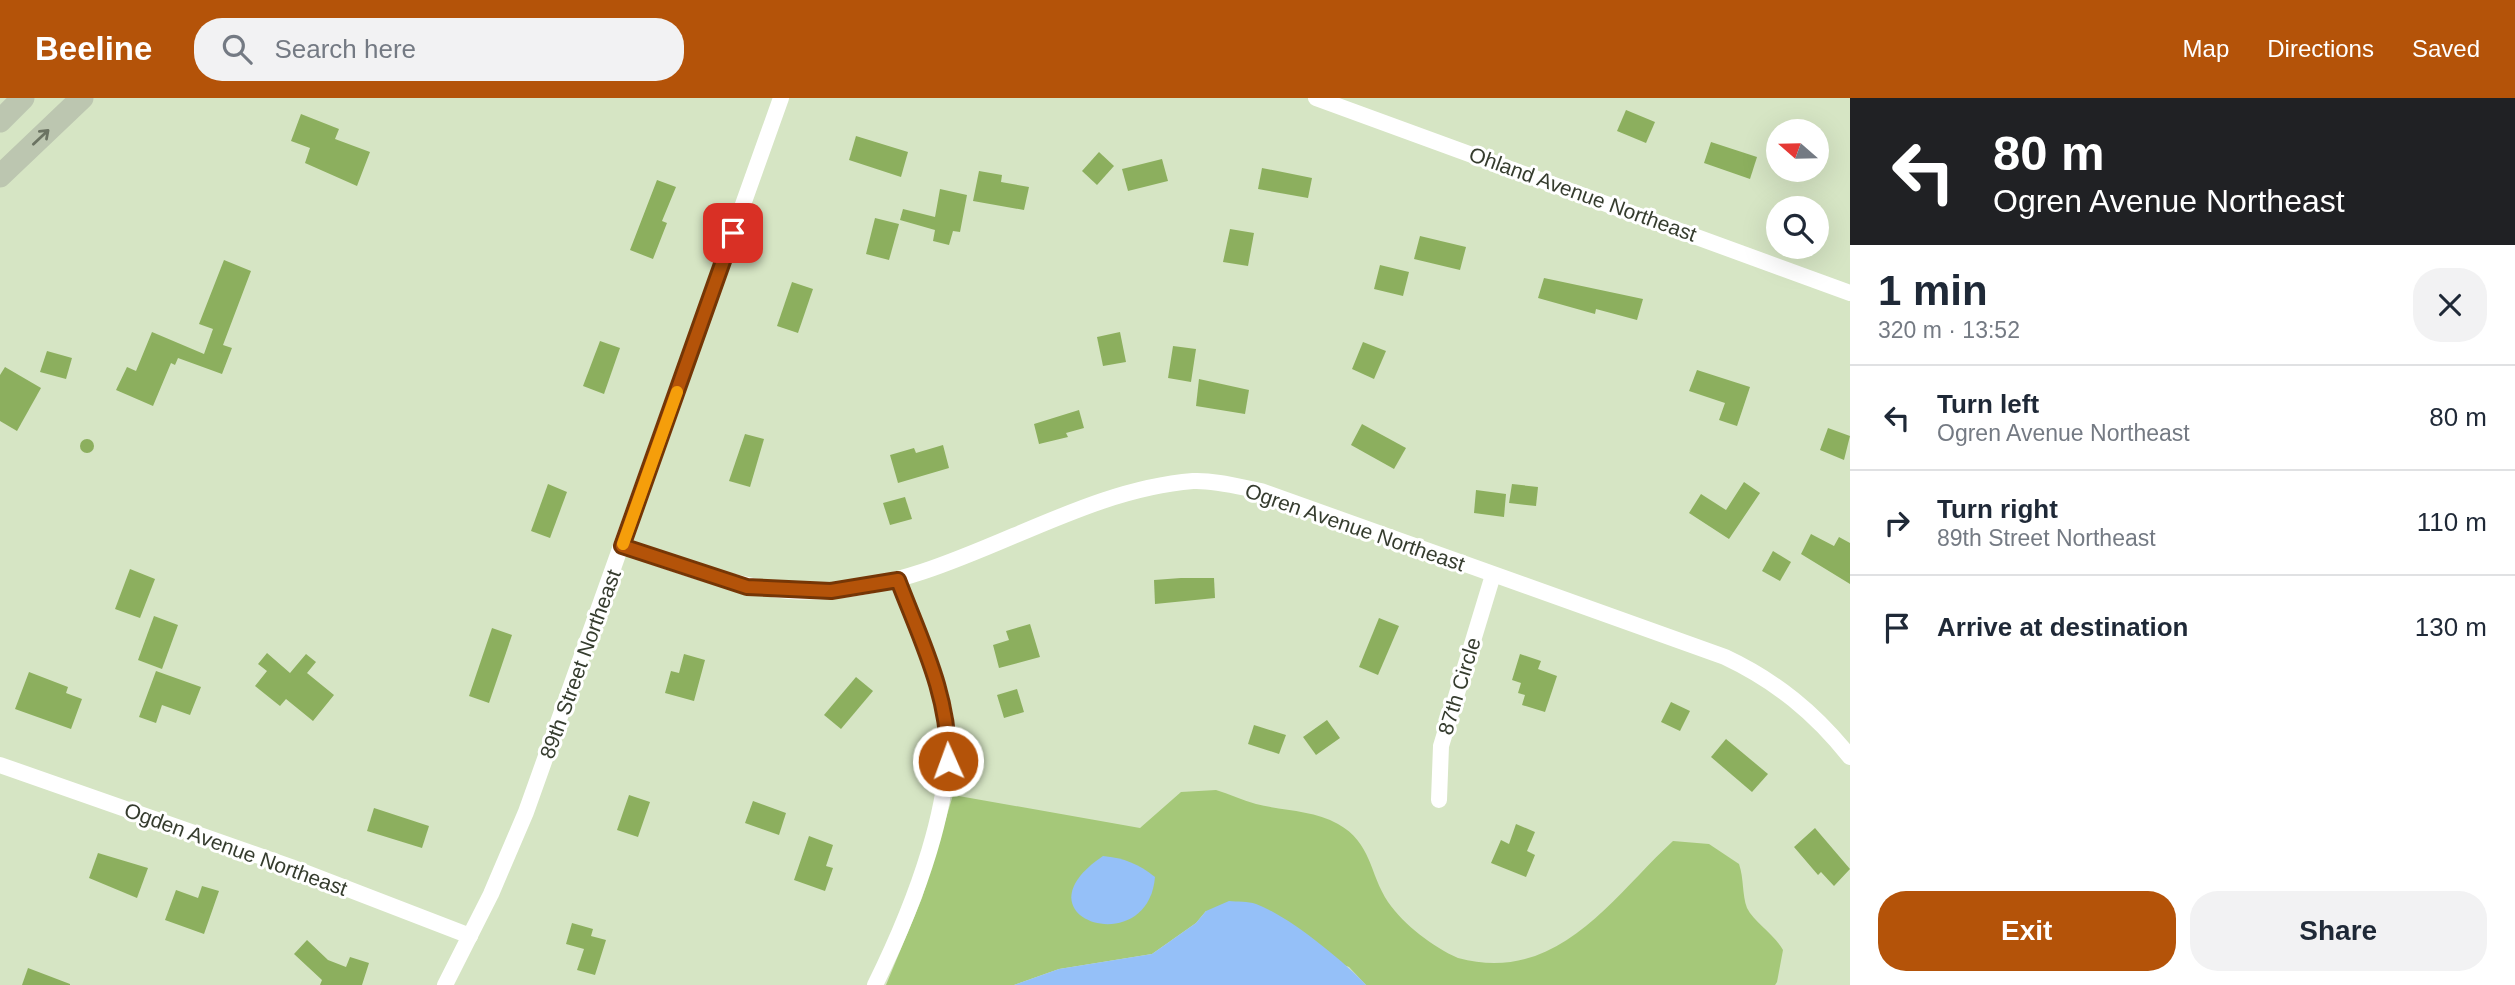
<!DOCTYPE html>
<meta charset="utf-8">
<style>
:root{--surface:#fff;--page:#f2f2f3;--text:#1f2937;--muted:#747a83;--line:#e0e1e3;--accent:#b45309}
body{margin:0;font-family:Arial,sans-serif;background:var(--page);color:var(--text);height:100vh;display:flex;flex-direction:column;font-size:26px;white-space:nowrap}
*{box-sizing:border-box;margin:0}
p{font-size:23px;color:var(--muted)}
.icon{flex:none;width:38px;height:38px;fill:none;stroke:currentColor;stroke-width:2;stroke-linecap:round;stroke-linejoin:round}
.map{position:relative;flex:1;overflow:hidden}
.drawer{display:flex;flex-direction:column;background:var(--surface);width:665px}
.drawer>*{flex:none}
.guide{background:#202124;color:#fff;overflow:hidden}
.needle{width:46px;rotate:290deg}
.tools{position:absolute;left:1766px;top:21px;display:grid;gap:14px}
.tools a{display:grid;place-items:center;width:63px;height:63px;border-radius:50%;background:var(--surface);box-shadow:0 7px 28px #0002;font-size:35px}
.pin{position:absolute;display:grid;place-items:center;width:60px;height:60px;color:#fff;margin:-30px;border-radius:14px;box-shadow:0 4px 10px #0006}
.me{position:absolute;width:77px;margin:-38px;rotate:358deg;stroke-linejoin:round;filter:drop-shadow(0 0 5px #0008)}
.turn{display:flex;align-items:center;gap:24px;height:147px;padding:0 28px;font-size:32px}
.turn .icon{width:91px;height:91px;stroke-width:2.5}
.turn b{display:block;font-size:49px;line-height:60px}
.round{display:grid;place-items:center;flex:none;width:74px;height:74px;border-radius:28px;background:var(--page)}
.summary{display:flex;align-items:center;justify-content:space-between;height:119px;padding:0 28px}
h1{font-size:42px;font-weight:800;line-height:52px}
.button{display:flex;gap:14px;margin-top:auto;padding:14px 28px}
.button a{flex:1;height:80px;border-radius:28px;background:var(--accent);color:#fff;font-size:28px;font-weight:800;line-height:80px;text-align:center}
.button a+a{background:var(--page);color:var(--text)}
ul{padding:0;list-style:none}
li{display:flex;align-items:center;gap:21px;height:105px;padding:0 28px;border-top:2px solid var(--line)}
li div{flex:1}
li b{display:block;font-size:26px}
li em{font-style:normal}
header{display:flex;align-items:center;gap:42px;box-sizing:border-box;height:98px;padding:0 35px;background:var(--accent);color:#fff}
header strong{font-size:33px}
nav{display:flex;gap:38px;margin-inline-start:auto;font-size:24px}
.search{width:490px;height:63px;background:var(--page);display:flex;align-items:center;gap:18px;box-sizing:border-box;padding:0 24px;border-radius:28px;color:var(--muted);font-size:26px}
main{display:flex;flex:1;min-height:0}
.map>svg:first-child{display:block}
.green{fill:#a5c879}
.water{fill:#95c0f8}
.building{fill:#8caf5e}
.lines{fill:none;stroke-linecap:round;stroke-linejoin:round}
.street{stroke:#fff;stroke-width:16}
.secondary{stroke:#bcc6b0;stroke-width:23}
.oneway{stroke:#6b7362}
.route-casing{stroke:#753606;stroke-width:18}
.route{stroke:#b45309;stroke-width:12}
.slow{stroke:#f59e0b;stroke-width:12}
.labels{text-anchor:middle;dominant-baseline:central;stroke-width:6;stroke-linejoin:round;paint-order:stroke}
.street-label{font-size:21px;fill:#353c2e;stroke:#fff}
</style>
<header>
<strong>Beeline</strong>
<div class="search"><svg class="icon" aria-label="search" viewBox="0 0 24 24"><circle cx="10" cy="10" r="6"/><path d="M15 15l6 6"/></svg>Search here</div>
<nav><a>Map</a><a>Directions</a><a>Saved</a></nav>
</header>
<main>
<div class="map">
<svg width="1850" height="887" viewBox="0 0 1850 887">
<rect width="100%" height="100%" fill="#d6e5c4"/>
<!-- green -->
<path class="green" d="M1216,692C1229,696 1242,702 1256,706C1283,713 1313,712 1338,726C1372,745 1369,775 1388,804C1404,827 1433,849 1458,860C1558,887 1612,799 1673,743L1709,746L1739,766C1744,780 1742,797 1747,810C1754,824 1774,836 1783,852L1777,884L1775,887H1366L1349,869L1206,813L1196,825L1152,856L1059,871L1014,887H886L922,800L953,697L1140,730L1181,694Z"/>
<!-- water -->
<g class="water">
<path d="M1103,758C1124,760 1139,766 1155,779C1148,864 1011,820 1103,758Z"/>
<path d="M1229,803C1237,804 1248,803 1256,806C1287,817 1344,863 1366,887H1014L1059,871L1152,856L1196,825L1206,813Z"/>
</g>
<!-- building -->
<g class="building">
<polygon points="1626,12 1655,24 1646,45 1617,33"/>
<polygon points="301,16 339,31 335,41 370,54 357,88 305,65 310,50 291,43"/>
<polygon points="856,38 908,54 901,79 849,62"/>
<polygon points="1711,44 1757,59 1750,81 1704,65"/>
<polygon points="1099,54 1114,68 1097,87 1082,73"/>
<polygon points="1162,61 1168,83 1128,93 1122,71"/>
<polygon points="1262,70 1312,80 1308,100 1258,91"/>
<polygon points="979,73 1002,77 1001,84 1029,89 1024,112 973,103"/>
<polygon points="657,82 676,89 662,123 667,125 653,161 630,152"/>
<polygon points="940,91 967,97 960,134 953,133 949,147 933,143 935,132 900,122 903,111 935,119"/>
<polygon points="875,120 899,126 889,162 866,156"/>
<polygon points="1230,131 1254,135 1248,168 1223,164"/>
<polygon points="1420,138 1466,149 1460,172 1414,161"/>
<polygon points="224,162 251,173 223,247 232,250 222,276 178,260 175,267 171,265 153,308 116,292 127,269 136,273 152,234 204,256 213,231 199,226"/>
<polygon points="1380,167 1409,174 1403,198 1374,191"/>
<polygon points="1544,180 1643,201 1637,222 1596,211 1595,216 1538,200"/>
<polygon points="792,184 813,191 798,235 777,228"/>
<polygon points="1120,234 1126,264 1103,268 1097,239"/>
<polygon points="600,243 620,250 604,296 583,288"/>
<polygon points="1363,244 1386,253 1374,281 1352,271"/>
<polygon points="1173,248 1196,251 1191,284 1168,280"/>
<polygon points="47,253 72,260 66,281 40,274"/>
<polygon points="5,269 41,290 17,333 0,323 0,277"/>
<polygon points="1697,272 1750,289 1737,328 1719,322 1725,305 1689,293"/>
<polygon points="1199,281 1249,292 1245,316 1196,308"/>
<polygon points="1079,312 1084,330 1066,335 1068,339 1039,346 1034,326"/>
<polygon points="1362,326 1406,350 1394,371 1351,347"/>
<polygon points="1828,330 1850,338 1844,362 1820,352"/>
<polygon points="745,336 764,341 750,389 729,383"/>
<circle cx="87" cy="348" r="7"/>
<polygon points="943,347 949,370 898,385 890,357 914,350 916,355"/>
<polygon points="1744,384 1760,395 1729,441 1689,415 1701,396 1726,412"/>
<polygon points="548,386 567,394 550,440 531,433"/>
<polygon points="1512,386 1538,389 1536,408 1509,405"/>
<polygon points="1476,392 1506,396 1504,419 1474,415"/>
<polygon points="905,399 912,421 890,427 883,405"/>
<polygon points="1811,436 1834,448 1839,439 1850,445 1850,486 1801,456"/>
<polygon points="1773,453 1791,464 1780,483 1762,473"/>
<polygon points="130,471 155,481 140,520 115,511"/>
<polygon points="1181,480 1214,480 1215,500 1155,506 1154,482"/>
<polygon points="154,518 178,527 162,571 138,562"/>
<polygon points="1379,520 1399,528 1378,577 1359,569"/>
<polygon points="1030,526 1040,559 999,570 993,547 1009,542 1006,533"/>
<polygon points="492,530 512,537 489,605 469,598"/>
<polygon points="267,555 290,575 306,556 316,564 307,575 334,597 313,623 286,601 280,608 255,588 267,573 258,566"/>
<polygon points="684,556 705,562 694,603 665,595 671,573 679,575"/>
<polygon points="1520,556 1541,563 1538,571 1557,578 1545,614 1522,607 1525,597 1518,595 1521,585 1512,582"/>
<polygon points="156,573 201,589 190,617 162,607 156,625 139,619"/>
<polygon points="29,574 68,589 66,595 82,601 71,631 15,611"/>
<polygon points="856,579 873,593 841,631 824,617"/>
<polygon points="1017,591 1024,614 1004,620 997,597"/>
<polygon points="1671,604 1690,613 1680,633 1661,624"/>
<polygon points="1327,622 1340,640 1316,657 1303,639"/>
<polygon points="1254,627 1286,637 1279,656 1248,646"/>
<polygon points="1726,641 1768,676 1752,694 1711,659"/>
<polygon points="629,697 650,704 638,739 617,732"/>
<polygon points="753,703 786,715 779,737 745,725"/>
<polygon points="374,710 429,728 422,750 367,733"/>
<polygon points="1516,726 1535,734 1527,753 1535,757 1526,779 1491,765 1501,742 1509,746"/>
<polygon points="1815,730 1850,771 1834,788 1821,774 1818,777 1794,749"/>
<polygon points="809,738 833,747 826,768 833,770 825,793 794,782"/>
<polygon points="98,755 148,770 137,800 89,780"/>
<polygon points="202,788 219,793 204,836 165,822 176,792 198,800"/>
<polygon points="572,825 593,831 591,838 606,842 595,877 577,872 584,851 566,846"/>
<polygon points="307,842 328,862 346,869 350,859 369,865 362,887 320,887 322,882 294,856"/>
<polygon points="28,870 70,886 70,887 22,887"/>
</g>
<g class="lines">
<!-- street -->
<g class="street">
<polyline points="1316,0 1850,195"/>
<path d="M623,448C691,472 755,498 828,493C955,486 1067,393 1193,383C1215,382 1240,389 1261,393L1725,559C1776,583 1815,615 1850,659"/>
<polyline points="0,667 291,769 470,838"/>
<polyline points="1439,702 1441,648 1493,477"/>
<polyline points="445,887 491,796 526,714 781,0"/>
<path d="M875,887C911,814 961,693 944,612C935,567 914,524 898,482"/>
</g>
<!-- secondary -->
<g class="secondary">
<polyline points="0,23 23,0"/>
<polyline points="0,78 82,0"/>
</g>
</g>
<!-- one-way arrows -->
<defs><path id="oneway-shaft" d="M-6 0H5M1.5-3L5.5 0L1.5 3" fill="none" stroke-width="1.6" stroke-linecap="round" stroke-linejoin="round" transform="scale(1.75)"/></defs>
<use class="oneway" href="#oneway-shaft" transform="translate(41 39) rotate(-43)"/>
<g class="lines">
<defs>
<path id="route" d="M733,135L622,448L747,489L831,493L898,482C920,540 950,599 948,663"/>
</defs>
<!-- route casing -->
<use href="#route" class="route-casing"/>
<!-- route -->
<use href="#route" class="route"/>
<!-- slow -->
<polyline class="slow" points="623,446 677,294"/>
</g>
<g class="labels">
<!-- street labels -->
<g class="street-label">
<text transform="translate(1583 96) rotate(20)">Ohland Avenue Northeast</text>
<text transform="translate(1355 429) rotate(19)">Ogren Avenue Northeast</text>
<text transform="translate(580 566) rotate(-70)">89th Street Northeast</text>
<text transform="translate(1459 588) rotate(-73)">87th Circle</text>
<text transform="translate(236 751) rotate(20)">Ogden Avenue Northeast</text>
</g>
</g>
</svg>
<div class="tools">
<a><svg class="needle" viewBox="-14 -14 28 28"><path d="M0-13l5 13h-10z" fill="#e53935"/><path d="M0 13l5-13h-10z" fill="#747a83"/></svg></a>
<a><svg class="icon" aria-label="search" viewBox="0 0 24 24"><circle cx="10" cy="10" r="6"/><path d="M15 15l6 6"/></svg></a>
</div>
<div class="pin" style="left:733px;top:135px;background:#d93025"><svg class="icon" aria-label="arrive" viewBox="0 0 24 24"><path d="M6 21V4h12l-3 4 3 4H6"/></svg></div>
<svg class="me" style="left:948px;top:663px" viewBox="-20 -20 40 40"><circle r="17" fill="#b45309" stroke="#fff" stroke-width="3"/><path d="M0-11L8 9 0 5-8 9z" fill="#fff"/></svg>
</div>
<section class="drawer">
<div class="guide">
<div class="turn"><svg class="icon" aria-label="left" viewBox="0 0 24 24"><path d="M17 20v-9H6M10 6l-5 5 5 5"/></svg><div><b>80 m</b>Ogren Avenue Northeast</div></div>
</div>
<div class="summary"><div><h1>1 min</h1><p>320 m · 13:52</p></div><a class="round"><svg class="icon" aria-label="close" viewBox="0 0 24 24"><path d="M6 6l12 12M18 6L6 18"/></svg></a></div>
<ul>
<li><svg class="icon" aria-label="left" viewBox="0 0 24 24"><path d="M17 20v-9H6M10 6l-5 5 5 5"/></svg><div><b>Turn left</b><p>Ogren Avenue Northeast</p></div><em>80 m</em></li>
<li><svg class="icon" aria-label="right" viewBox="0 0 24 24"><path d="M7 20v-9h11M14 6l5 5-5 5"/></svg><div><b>Turn right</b><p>89th Street Northeast</p></div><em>110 m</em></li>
<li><svg class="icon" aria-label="arrive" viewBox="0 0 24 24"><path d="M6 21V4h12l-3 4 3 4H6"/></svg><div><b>Arrive at destination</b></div><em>130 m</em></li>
</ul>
<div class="button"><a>Exit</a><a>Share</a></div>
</section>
</main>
